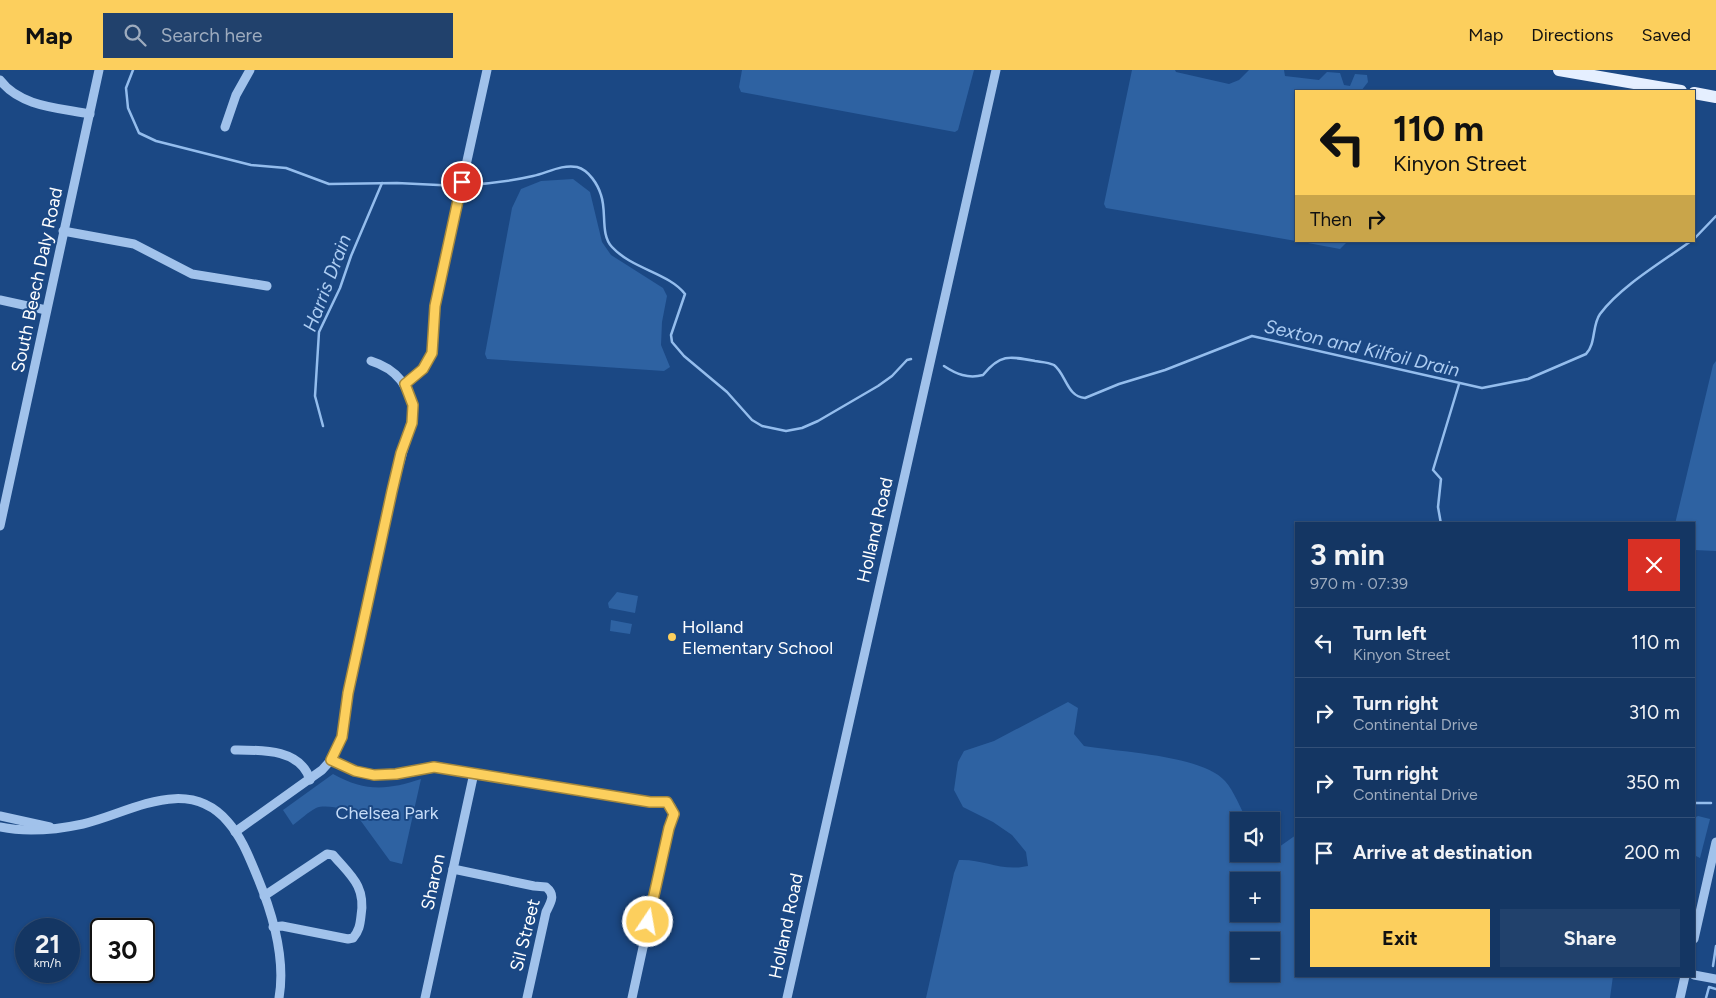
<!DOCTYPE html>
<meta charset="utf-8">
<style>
:root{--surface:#143663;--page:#21416c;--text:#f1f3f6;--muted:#9dabbe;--line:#335078;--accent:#fccf5d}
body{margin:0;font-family:Figtree,sans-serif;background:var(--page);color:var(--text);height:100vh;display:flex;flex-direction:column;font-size:19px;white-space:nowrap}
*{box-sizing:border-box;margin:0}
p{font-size:16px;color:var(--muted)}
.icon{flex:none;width:28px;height:28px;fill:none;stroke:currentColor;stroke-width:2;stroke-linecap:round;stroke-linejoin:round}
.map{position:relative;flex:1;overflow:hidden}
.panel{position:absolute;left:1295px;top:452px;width:400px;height:455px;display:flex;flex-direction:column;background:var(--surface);border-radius:0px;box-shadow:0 1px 4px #0004,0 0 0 1px var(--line)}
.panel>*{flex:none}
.guide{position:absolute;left:1295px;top:20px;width:400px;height:152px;border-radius:0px;box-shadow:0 1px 4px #0004,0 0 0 1px var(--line);background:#fccf5d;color:#111;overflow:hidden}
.buttons{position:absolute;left:1230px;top:742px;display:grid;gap:10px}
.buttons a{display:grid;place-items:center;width:50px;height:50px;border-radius:0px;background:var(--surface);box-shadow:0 1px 4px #0004,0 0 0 1px var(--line);font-size:25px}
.speed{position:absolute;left:15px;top:848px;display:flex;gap:10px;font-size:25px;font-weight:700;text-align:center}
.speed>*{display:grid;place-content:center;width:65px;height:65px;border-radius:50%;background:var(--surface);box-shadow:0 1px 4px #0004,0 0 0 1px var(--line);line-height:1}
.speed small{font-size:12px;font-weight:400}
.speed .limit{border:2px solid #111;border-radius:8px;background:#fff;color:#111}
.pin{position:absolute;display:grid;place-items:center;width:42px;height:42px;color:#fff;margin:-21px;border:2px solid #fff;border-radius:50%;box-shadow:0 1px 5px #0007}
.me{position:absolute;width:55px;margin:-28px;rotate:12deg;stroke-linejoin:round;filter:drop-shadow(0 0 4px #0008)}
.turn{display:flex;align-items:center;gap:18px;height:105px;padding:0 15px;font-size:22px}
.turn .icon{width:65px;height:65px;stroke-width:2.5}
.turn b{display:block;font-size:35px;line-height:42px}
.then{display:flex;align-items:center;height:48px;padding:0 15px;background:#0003;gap:10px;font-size:19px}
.round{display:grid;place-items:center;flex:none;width:52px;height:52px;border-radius:0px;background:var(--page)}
.head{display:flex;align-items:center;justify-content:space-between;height:85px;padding:0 15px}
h1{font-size:30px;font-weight:700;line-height:38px}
.primary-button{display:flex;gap:10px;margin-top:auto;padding:10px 15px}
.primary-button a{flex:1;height:58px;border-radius:0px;background:var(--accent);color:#111;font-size:20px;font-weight:700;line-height:58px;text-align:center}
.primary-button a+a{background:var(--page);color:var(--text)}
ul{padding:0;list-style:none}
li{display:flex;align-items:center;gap:15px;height:70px;padding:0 15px;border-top:1px solid var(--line)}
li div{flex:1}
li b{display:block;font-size:19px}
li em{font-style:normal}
header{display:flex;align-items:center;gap:30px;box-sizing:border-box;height:70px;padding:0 25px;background:var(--accent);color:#111}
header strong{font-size:24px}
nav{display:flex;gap:28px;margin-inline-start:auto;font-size:18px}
.search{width:350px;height:45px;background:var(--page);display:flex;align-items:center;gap:12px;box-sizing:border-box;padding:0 18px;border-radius:0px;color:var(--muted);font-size:19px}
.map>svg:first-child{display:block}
.green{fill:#2e62a2;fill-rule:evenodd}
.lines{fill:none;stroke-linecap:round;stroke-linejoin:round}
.stream{stroke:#94bded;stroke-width:2.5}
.minor{stroke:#a1c2eb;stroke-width:9}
.major{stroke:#e5efff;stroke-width:12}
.route-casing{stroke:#a4873c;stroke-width:12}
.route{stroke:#fccf5d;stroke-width:9}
.poi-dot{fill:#fccf5d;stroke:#1b4884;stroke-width:2}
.labels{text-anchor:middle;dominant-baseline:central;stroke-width:4;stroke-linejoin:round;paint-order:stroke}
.street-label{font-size:18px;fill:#fff;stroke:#1b4884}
.poi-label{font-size:18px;fill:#fff;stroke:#1b4884;text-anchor:start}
.park-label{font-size:18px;fill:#c6dcf8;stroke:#1b4884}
.water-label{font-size:19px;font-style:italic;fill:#acccf2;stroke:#1b4884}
</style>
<header>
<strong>Map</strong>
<div class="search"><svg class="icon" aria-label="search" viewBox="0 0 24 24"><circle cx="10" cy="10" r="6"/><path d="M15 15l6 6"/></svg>Search here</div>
<nav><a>Map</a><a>Directions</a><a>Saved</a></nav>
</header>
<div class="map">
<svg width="1716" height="928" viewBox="0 0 1716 928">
<rect width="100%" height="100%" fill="#1b4884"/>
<!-- green -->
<g class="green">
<polygon points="742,0 974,0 958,60 955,62 741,22 739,17"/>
<polygon points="1132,0 1175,0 1176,2 1229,14 1239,10 1249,0 1284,0 1285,6 1319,10 1327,2 1340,3 1344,15 1350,16 1355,4 1367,5 1368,12 1361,21 1296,21 1296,171 1106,138 1104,134"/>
<polygon points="573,109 590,122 602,172 611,185 663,218 667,226 662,252 661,275 670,297 664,301 487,289 485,284 512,138 521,119 541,111"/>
<polygon points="1297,171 1348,171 1340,179"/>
<polygon points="1716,291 1716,481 1694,480 1694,454 1675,454 1713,295"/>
<polygon points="617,522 638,526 635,543 609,538 608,533"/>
<polygon points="611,550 632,554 630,564 610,561"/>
<path d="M1068,632L1078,638L1074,664L1084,676C1118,682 1202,685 1225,711C1234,721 1241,739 1247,751H1239V784H1271V777H1279L1296,765V906H1613L1610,928H926L954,803L959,790C985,789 1001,802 1028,796L1026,782L1012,765L993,752L963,737L954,720L958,692L964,681L994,671ZM1239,811H1271V844H1239ZM1239,871H1271V904H1239Z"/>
<path d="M333,704C365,722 388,720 421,709L402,794L390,791L358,747C350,739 326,734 316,738C308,742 300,750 293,755L283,740Z"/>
<polygon points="1698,746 1710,749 1700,788 1694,785 1694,748"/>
</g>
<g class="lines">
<!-- stream -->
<g class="stream">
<polyline points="133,0 126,18 128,38 139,63 156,71 251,95 286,98 329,114 397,113 459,116"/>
<path d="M464,115C487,114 511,111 533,106C547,103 562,94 577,97C589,100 598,115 601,125C607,142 600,164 612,177C632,199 669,203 685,224L671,265L672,272L684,286L727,322L752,350L762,356L786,361L802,358L818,351L878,316L892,306L907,290L911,289"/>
<polyline points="1694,169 1716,146"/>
<path d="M944,296C956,304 968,309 983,305C1000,284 1009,286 1035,291C1041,292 1048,292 1054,295C1066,304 1067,327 1085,328L1119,314L1165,300L1252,266L1482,318L1528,309L1586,284C1596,274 1592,255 1600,244C1621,216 1662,192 1691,171"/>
<polyline points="323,356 315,326 319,262 340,218 351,186 382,113"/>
<polyline points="1441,454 1438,437 1441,409 1433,400 1459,314"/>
<polyline points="1694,733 1711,733"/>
<polyline points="1713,896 1716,876"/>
<polyline points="1706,928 1709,917 1716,919"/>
</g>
<!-- minor -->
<g class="minor">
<path d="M0,10C20,37 60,38 90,44"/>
<polyline points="225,57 236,25 250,0"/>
<polyline points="63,161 134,174 192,204 267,216"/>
<polyline points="0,230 46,240"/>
<polyline points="405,314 423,299 432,283 435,236 487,0"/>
<polyline points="0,456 99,0"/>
<path d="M235,680C262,680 301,679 310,710"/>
<path d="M331,690C353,701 372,708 396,704C413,702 426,696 443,698L650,732C662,731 671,730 674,744L669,758L632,928"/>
<polyline points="0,746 50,757"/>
<path d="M0,757C28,763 55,760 83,754C130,743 187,704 228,752C242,768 249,787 257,806C272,842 286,888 279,928"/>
<path d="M235,762L322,700L331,690L342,667L348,623L392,421L413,345C411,317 397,299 371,291"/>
<path d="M453,799L534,816L546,817C556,825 551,832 546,842L527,928"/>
<path d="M264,826L327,784L333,785C351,806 366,816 361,846C360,855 359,861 353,868L348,869L282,856L273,857"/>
<polyline points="1694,869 1716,772"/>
<polyline points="1694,905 1716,909"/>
<polyline points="425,928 474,703"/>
<polyline points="787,928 996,0"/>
<polyline points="1680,928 1685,906"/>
</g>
<!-- major -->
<g class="major">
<polyline points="1559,0 1681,21"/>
<polyline points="1694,23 1716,27"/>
</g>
</g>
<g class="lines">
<defs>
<polyline id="route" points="462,112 435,236 432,283 423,299 405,314 413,335 412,353 401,383 392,421 348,623 342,667 331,690 355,701 374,705 396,704 434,697 650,732 667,732 674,744 669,758 648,852"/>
</defs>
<!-- route casing -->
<use href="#route" class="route-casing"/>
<!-- route -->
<use href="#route" class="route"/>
</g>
<!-- markers -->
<circle class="poi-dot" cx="672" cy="567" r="5"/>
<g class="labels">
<!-- street labels -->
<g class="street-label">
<text transform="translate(37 210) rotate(-78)">South Beech Daly Road</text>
<text transform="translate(875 460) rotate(-77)">Holland Road</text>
<text transform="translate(433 812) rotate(-78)">Sharon</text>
<text transform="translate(786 856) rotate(-78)">Holland Road</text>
<text transform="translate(525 865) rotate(-76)">Sil Street</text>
</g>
<!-- poi labels -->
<g class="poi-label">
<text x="682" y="557">Holland<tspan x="682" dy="21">Elementary School</tspan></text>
</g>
<!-- park labels -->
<g class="park-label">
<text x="387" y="743">Chelsea Park</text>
</g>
<!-- water labels -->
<g class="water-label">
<text transform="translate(327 213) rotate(-69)">Harris Drain</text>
<text transform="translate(1362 278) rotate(13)">Sexton and Kilfoil Drain</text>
</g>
</g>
</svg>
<div class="buttons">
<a><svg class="icon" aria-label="sound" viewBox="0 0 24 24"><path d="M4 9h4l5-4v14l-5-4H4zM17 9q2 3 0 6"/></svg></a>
<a>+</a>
<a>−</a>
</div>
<div class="speed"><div>21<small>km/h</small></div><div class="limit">30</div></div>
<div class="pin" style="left:462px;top:112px;background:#d93025"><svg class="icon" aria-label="arrive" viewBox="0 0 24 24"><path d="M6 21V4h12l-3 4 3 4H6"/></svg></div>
<svg class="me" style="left:648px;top:852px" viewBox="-20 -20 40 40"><circle r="17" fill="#fccf5d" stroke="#fff" stroke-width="3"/><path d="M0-11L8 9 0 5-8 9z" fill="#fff"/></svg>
<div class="guide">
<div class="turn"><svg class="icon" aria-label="left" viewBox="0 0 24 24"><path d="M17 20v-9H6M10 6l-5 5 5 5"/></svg><div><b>110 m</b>Kinyon Street</div></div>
<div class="then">Then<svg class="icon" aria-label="right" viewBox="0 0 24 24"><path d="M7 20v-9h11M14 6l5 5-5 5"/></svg></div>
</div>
<section class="panel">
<div class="head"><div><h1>3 min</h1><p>970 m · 07:39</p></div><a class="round" style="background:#d93025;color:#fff"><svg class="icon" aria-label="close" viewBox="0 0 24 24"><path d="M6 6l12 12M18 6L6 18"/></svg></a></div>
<ul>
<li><svg class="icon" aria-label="left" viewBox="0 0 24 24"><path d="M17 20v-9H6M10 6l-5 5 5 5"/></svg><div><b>Turn left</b><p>Kinyon Street</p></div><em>110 m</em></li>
<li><svg class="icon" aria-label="right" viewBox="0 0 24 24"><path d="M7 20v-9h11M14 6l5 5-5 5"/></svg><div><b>Turn right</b><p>Continental Drive</p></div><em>310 m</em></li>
<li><svg class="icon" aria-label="right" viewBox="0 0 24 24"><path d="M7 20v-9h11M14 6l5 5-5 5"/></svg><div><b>Turn right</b><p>Continental Drive</p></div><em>350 m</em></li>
<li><svg class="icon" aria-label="arrive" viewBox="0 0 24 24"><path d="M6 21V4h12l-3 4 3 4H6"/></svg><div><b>Arrive at destination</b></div><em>200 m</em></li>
</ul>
<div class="primary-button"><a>Exit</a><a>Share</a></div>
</section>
</div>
